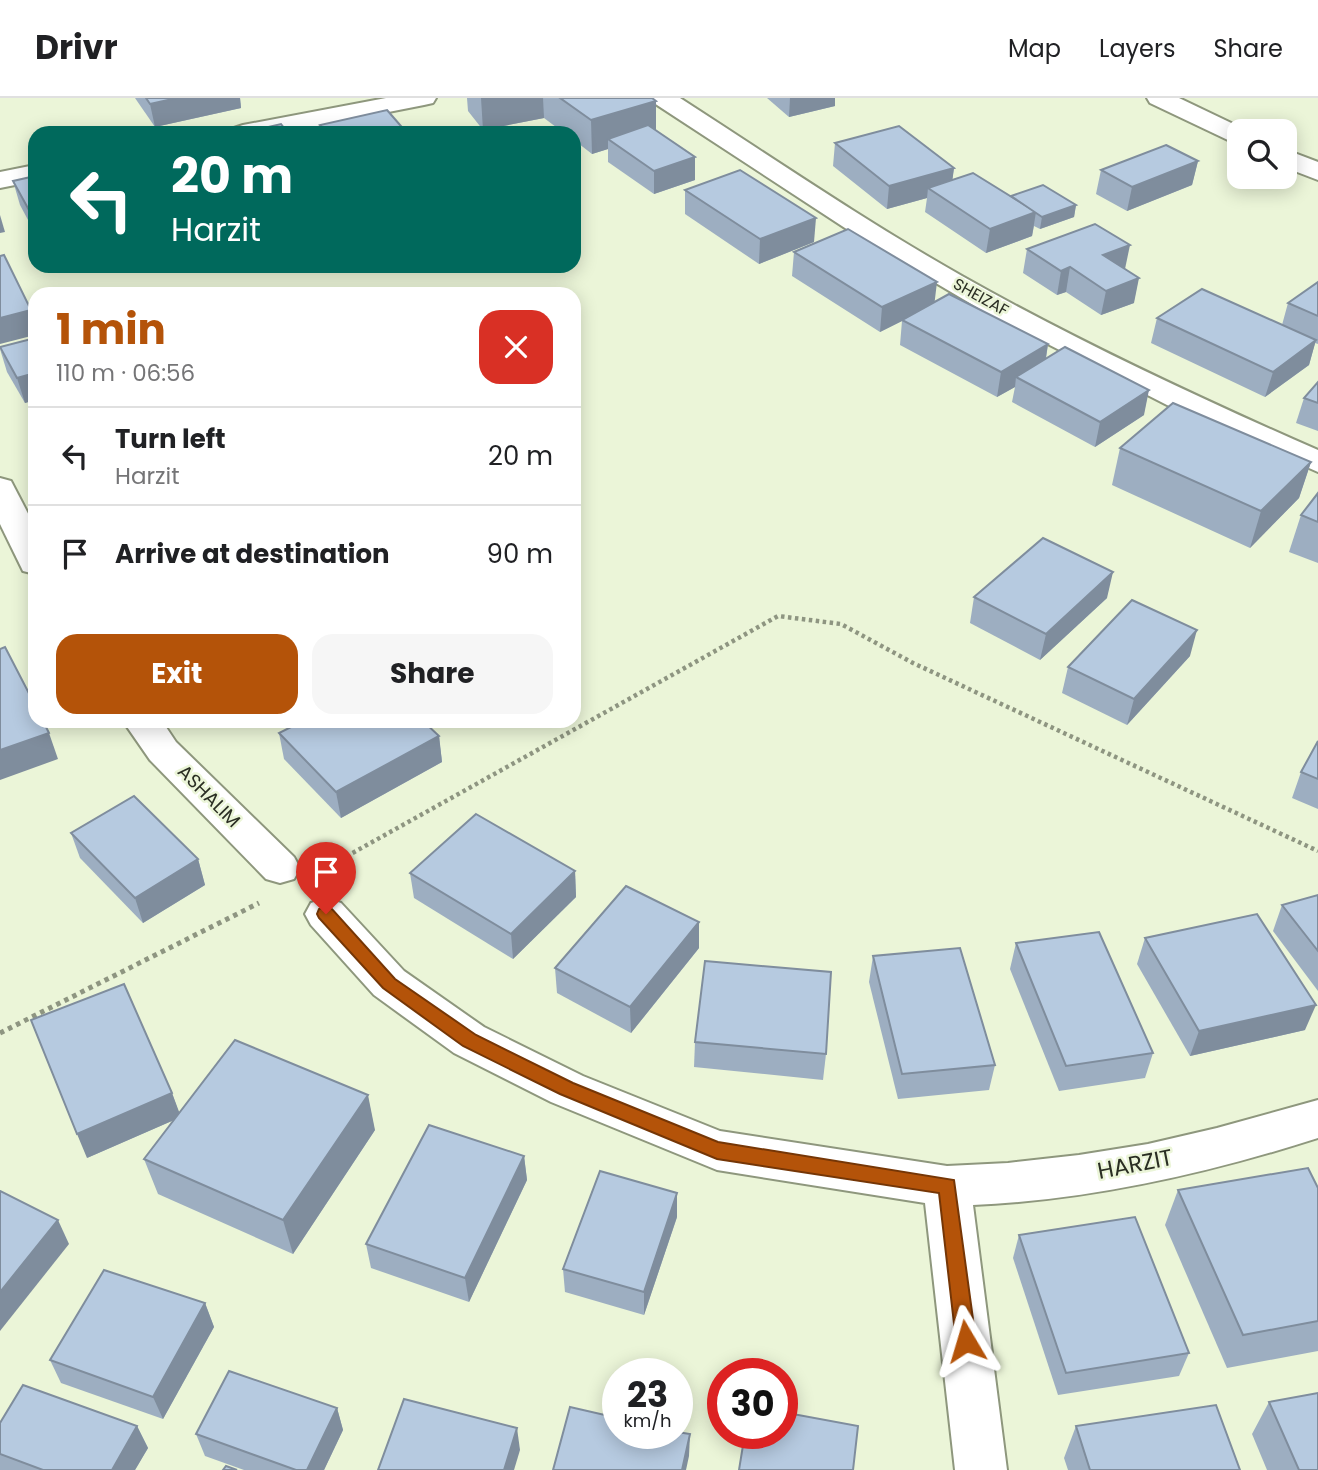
<!DOCTYPE html>
<meta charset="utf-8">
<style>
:root{--surface:#fff;--page:#f6f6f6;--text:#202124;--muted:#757577;--line:#e0e0e0;--accent:#b45309}
body{margin:0;font-family:Poppins,sans-serif;background:var(--page);color:var(--text);height:100vh;display:flex;flex-direction:column;font-size:26px;white-space:nowrap}
*{box-sizing:border-box;margin:0}
p{font-size:23px;color:var(--muted)}
.icon{flex:none;width:38px;height:38px;fill:none;stroke:currentColor;stroke-width:2;stroke-linecap:round;stroke-linejoin:round}
.map{position:relative;flex:1;overflow:hidden}
.panel{position:absolute;left:28px;top:189px;width:553px;height:441px;display:flex;flex-direction:column;background:var(--surface);border-radius:21px;box-shadow:0 4px 18px #0003}
.panel>*{flex:none}
.top-card{position:absolute;left:28px;top:28px;width:553px;height:147px;border-radius:21px;box-shadow:0 4px 18px #0003;background:#00695c;color:#fff;overflow:hidden}
.tools{position:absolute;left:1227px;top:21px;display:grid;gap:14px}
.tools a{display:grid;place-items:center;width:70px;height:70px;border-radius:14px;background:var(--surface);box-shadow:0 4px 18px #0003;font-size:35px}
.speed{position:absolute;left:602px;top:1260px;display:flex;gap:14px;font-size:35px;font-weight:700;text-align:center}
.speed>*{display:grid;place-content:center;width:91px;height:91px;border-radius:50%;background:var(--surface);box-shadow:0 4px 18px #0003;line-height:1}
.speed small{font-size:18px;font-weight:400}
.speed .limit{border:10px solid #d22;background:#fff;color:#111}
.pin{position:absolute;display:grid;place-items:center;width:60px;height:60px;color:#fff;margin:-72px -30px;border-radius:50% 50% 50% 0;rotate:-45deg;box-shadow:0 0 7px #0007}
.pin .icon{rotate:45deg}
.me{position:absolute;width:77px;margin:-38px;rotate:353deg;stroke-linejoin:round;filter:drop-shadow(0 0 5px #0008)}
.turn{display:flex;align-items:center;gap:24px;height:147px;padding:0 28px;font-size:32px}
.turn .icon{width:91px;height:91px;stroke-width:2.5}
.turn b{display:block;font-size:49px;line-height:60px}
.round{display:grid;place-items:center;flex:none;width:74px;height:74px;border-radius:21px;background:var(--page)}
.summary{display:flex;align-items:center;justify-content:space-between;height:119px;padding:0 28px}
h1{font-size:42px;font-weight:700;line-height:52px;color:var(--accent)}
.primary-button{display:flex;gap:14px;margin-top:auto;padding:14px 28px}
.primary-button a{flex:1;height:80px;border-radius:21px;background:var(--accent);color:#fff;font-size:28px;font-weight:700;line-height:80px;text-align:center}
.primary-button a+a{background:var(--page);color:var(--text)}
ul{padding:0;list-style:none}
li{display:flex;align-items:center;gap:21px;height:98px;padding:0 28px;border-top:2px solid var(--line)}
li div{flex:1}
li b{display:block;font-size:26px}
li em{font-style:normal}
header{display:flex;align-items:center;gap:42px;box-sizing:border-box;height:98px;padding:0 35px;background:var(--surface);border-bottom:2px solid var(--line)}
header strong{font-size:33px}
nav{display:flex;gap:38px;margin-inline-start:auto;font-size:24px}
.map>svg:first-child{display:block}
.lines{fill:none;stroke-linecap:round;stroke-linejoin:round}
.minor-casing{stroke:#8e977d;stroke-width:4}
.tertiary-casing{stroke:#8e977d;stroke-width:4}
.path-far1{stroke:#8e9581;stroke-width:4.5;stroke-dasharray:3.5 3.5;stroke-linecap:butt}
.path{stroke:#8e9581;stroke-width:5;stroke-dasharray:4.5 4.5;stroke-linecap:butt}
.minor{fill:#fff;fill-rule:evenodd}
.tertiary{fill:#fff;fill-rule:evenodd}
.wall{fill:#9daec1}
.shaded-wall{fill:#7f8d9d}
.building{fill:#b6cae0;stroke:#7f8d9d;stroke-width:2}
.route{fill:#b45309;stroke:#753606;stroke-width:2}
.labels{text-anchor:middle;dominant-baseline:central;stroke-width:5;stroke-linejoin:round;paint-order:stroke}
.far-street-label{font-size:16px;fill:#2a2e23;stroke:#ebf5d8}
.street-label{font-size:19px;fill:#2a2e23;stroke:#ebf5d8}
.near-street-label{font-size:23px;fill:#2a2e23;stroke:#ebf5d8}
</style>
<header>
<strong>Drivr</strong>
<nav><a>Map</a><a>Layers</a><a>Share</a></nav>
</header>
<div class="map">
<svg width="1318" height="1372" viewBox="0 0 1318 1372">
<rect width="100%" height="100%" fill="#ebf5d8"/>
<g class="lines">
<defs>
<g id="minor">
<path d="M651,0H680C773,60 865,123 962,178C1077,243 1197,299 1318,352V374L1167,307L985,214L868,145L654,5Z"/>
<polygon points="1147,0 1179,0 1248,33 1239,33 1239,46 1230,43 1150,5"/>
<polygon points="1284,51 1318,64 1318,82 1284,69"/>
<polygon points="0,380 11,383 35,429 35,476 23,473 0,426"/>
<polygon points="123,623 162,623 176,644 294,759 300,770 294,781 280,785 266,781 150,662"/>
<path d="M326,800L341,805L404,873L484,929L583,978L720,1033L947,1068L1008,1065L1079,1057L1148,1046L1217,1030L1318,1002V1040C1205,1076 1091,1102 973,1107L1007,1372H955L925,1105L717,1072L551,1004L454,955L374,897L311,827L305,816L311,805Z"/>
</g>
<g id="tertiary">
<polygon points="386,0 436,0 433,5 424,7 282,35 230,35 234,30 243,27"/>
<polygon points="35,67 35,83 0,90 0,74"/>
</g>
</defs>
<!-- minor casing -->
<use href="#minor" class="minor-casing"/>
<!-- tertiary casing -->
<use href="#tertiary" class="tertiary-casing"/>
<!-- path-far1 -->
<polyline class="path-far1" points="322,772 778,518 841,526 913,565 1318,753"/>
<!-- path -->
<polyline class="path" points="0,935 259,805"/>
<!-- minor -->
<use href="#minor" class="minor"/>
<!-- tertiary -->
<use href="#tertiary" class="tertiary"/>
</g>
<!-- wall -->
<g class="wall">
<polygon points="135,0 240,0 241,10 155,29"/>
<polygon points="467,0 652,0 656,3 656,33 695,82 654,96 608,64 608,51 592,56 574,42 574,35 564,35 544,20 483,32 468,13"/>
<polygon points="767,0 835,0 835,8 789,19"/>
<polygon points="320,27 407,35 321,35"/>
<polygon points="835,45 954,70 952,82 1011,98 1076,107 1074,119 1040,131 1034,128 1032,138 986,155 925,114 927,100 887,111 833,68"/>
<polygon points="1198,63 1192,87 1127,113 1096,96 1101,72"/>
<polygon points="35,78 35,135 20,107 13,83"/>
<polygon points="685,92 814,144 759,166 685,116"/>
<polygon points="1027,151 1125,171 1134,205 1101,217 1066,194 1057,197 1023,175"/>
<polygon points="794,154 935,204 1048,246 1046,261 1144,317 1095,349 1012,304 1015,289 997,299 900,247 902,223 880,234 792,178"/>
<polygon points="1318,184 1318,246 1315,245 1309,267 1265,299 1151,245 1157,220 1282,227 1288,205"/>
<polygon points="0,251 35,302 25,305 7,274"/>
<polygon points="1318,284 1318,333 1296,325 1304,300"/>
<polygon points="1120,350 1311,364 1299,400 1250,450 1112,387"/>
<polygon points="1318,395 1318,465 1289,454 1301,417"/>
<polygon points="974,499 1107,500 1040,562 970,525"/>
<polygon points="1190,558 1127,627 1062,595 1068,569"/>
<polygon points="279,635 439,638 442,664 341,720 284,661"/>
<polygon points="1318,643 1318,711 1292,700 1301,674"/>
<polygon points="71,735 198,761 205,787 143,825 80,760"/>
<polygon points="575,773 576,799 513,861 414,800 410,775"/>
<polygon points="1318,797 1318,893 1273,833 1282,807"/>
<polygon points="1145,840 1305,932 1190,958 1137,866"/>
<polygon points="1016,845 1153,955 1145,980 1059,993 1010,871"/>
<polygon points="699,850 631,935 557,895 555,870"/>
<polygon points="873,858 995,967 989,992 898,1001 869,884"/>
<polygon points="695,944 826,956 823,982 694,969"/>
<polygon points="172,995 179,1015 375,1032 293,1156 158,1096 144,1061 174,1022 87,1060"/>
<polygon points="524,1058 527,1082 469,1204 371,1170 366,1146"/>
<polygon points="1318,1090 1318,1253 1227,1270 1165,1127 1178,1092"/>
<polygon points="677,1119 644,1217 565,1194 563,1171"/>
<polygon points="1019,1137 1189,1255 1179,1278 1058,1297 1013,1160"/>
<polygon points="205,1205 214,1229 163,1321 61,1285 50,1262"/>
<polygon points="1269,1304 1318,1372 1267,1372 1252,1336"/>
<polygon points="337,1310 343,1332 324,1372 244,1372 205,1358 196,1336"/>
<polygon points="0,1325 137,1328 148,1350 135,1372 0,1372"/>
<polygon points="1076,1328 1240,1372 1068,1372 1064,1360"/>
</g>
<!-- shaded-wall -->
<g class="shaded-wall">
<polygon points="177,0 240,0 241,10 155,29 150,6"/>
<polygon points="481,0 543,0 544,20 483,32"/>
<polygon points="790,0 835,0 835,8 789,19"/>
<polygon points="656,3 656,36 608,41 608,51 592,56 591,22"/>
<polygon points="695,59 695,82 654,96 654,73"/>
<polygon points="1198,63 1192,87 1127,113 1132,89"/>
<polygon points="954,70 951,93 928,90 927,100 887,111 889,88"/>
<polygon points="1076,107 1074,119 1040,131 1042,119"/>
<polygon points="1036,114 1032,138 986,155 990,131"/>
<polygon points="0,117 5,134 0,135"/>
<polygon points="816,120 814,144 759,166 760,141"/>
<polygon points="1130,147 1125,171 1103,157"/>
<polygon points="1070,169 1066,194 1057,197 1061,173"/>
<polygon points="1139,180 1134,205 1101,217 1106,193"/>
<polygon points="937,184 934,209 902,222 902,223 880,234 882,209"/>
<polygon points="31,212 35,224 35,237 0,246 0,220"/>
<polygon points="1316,242 1309,267 1265,299 1273,274"/>
<polygon points="1048,246 1044,271 1016,279 1015,289 997,299 1001,274"/>
<polygon points="35,275 35,302 25,305 17,280"/>
<polygon points="1149,292 1144,317 1095,349 1100,324"/>
<polygon points="1311,364 1299,400 1250,450 1261,413"/>
<polygon points="1113,474 1107,500 1040,562 1046,536"/>
<polygon points="1197,532 1190,558 1127,627 1134,601"/>
<polygon points="49,635 58,661 0,682 0,652"/>
<polygon points="439,638 442,664 341,720 336,694"/>
<polygon points="198,761 205,787 143,825 135,800"/>
<polygon points="575,773 576,799 513,861 511,836"/>
<polygon points="699,824 699,850 631,935 630,909"/>
<polygon points="1316,907 1305,932 1190,958 1199,933"/>
<polygon points="172,995 181,1019 87,1060 77,1036"/>
<polygon points="368,997 375,1032 293,1156 283,1122"/>
<polygon points="524,1058 527,1082 469,1204 465,1180"/>
<polygon points="677,1095 677,1119 644,1217 644,1194"/>
<polygon points="58,1122 69,1146 0,1233 0,1194"/>
<polygon points="205,1205 214,1229 163,1321 153,1299"/>
<polygon points="337,1310 343,1332 324,1372 307,1372"/>
<polygon points="137,1328 148,1350 135,1372 112,1372"/>
<polygon points="517,1330 520,1352 514,1372 504,1372"/>
<polygon points="690,1336 689,1358 686,1372 682,1372"/>
</g>
<!-- building -->
<g class="building">
<polygon points="146,0 177,0 150,6"/>
<polygon points="560,0 652,0 656,3 591,22"/>
<polygon points="387,12 407,35 327,35 320,27"/>
<polygon points="281,26 288,35 243,35"/>
<polygon points="648,27 695,59 654,73 608,41"/>
<polygon points="899,28 954,70 889,88 835,45"/>
<polygon points="1166,47 1198,63 1132,89 1101,72"/>
<polygon points="740,72 816,120 760,141 685,92"/>
<polygon points="973,75 1036,114 990,131 928,90"/>
<polygon points="35,78 35,123 13,83"/>
<polygon points="1043,87 1076,107 1042,119 1011,98"/>
<polygon points="1095,126 1130,147 1103,157 1139,180 1106,193 1070,169 1061,173 1027,151"/>
<polygon points="848,131 937,184 882,209 794,154"/>
<polygon points="4,157 31,212 0,220 0,158"/>
<polygon points="1318,184 1318,218 1288,205"/>
<polygon points="1202,191 1316,242 1273,274 1157,220"/>
<polygon points="949,196 1048,246 1001,274 902,222"/>
<polygon points="35,240 35,275 17,280 0,249"/>
<polygon points="1065,249 1149,292 1100,324 1016,279"/>
<polygon points="1318,284 1318,305 1304,300"/>
<polygon points="1173,305 1311,364 1261,413 1120,350"/>
<polygon points="1318,395 1318,424 1301,417"/>
<polygon points="1043,440 1113,474 1046,536 974,499"/>
<polygon points="1132,502 1197,532 1134,601 1068,569"/>
<polygon points="5,549 35,607 35,623 43,623 49,635 0,652 0,551"/>
<polygon points="303,623 423,623 439,638 336,694 279,635"/>
<polygon points="1318,643 1318,681 1301,674"/>
<polygon points="134,698 198,761 135,800 71,735"/>
<polygon points="476,716 575,773 511,836 410,775"/>
<polygon points="626,788 699,824 630,909 555,870"/>
<polygon points="1318,797 1318,853 1282,807"/>
<polygon points="1257,816 1316,907 1199,933 1145,840"/>
<polygon points="1099,834 1153,955 1066,968 1016,845"/>
<polygon points="960,850 995,967 902,976 873,858"/>
<polygon points="705,863 831,874 826,956 695,944"/>
<polygon points="124,886 172,995 77,1036 31,922"/>
<polygon points="235,942 368,997 283,1122 144,1061"/>
<polygon points="429,1027 524,1058 465,1180 366,1146"/>
<polygon points="1308,1070 1318,1090 1318,1223 1243,1237 1178,1092"/>
<polygon points="600,1073 677,1095 644,1194 563,1171"/>
<polygon points="0,1093 58,1122 0,1194"/>
<polygon points="1135,1119 1189,1255 1066,1275 1019,1137"/>
<polygon points="104,1172 205,1205 153,1299 50,1262"/>
<polygon points="229,1273 337,1310 307,1372 296,1372 196,1336"/>
<polygon points="23,1287 137,1328 112,1372 43,1372 0,1356 0,1325"/>
<polygon points="1318,1295 1318,1372 1299,1372 1269,1304"/>
<polygon points="404,1301 517,1330 504,1372 378,1372"/>
<polygon points="1216,1307 1240,1372 1090,1372 1076,1328"/>
<polygon points="570,1309 618,1320 618,1335 677,1335 677,1334 690,1336 682,1372 553,1372"/>
<polygon points="782,1314 858,1328 853,1372 739,1372 745,1335 782,1335"/>
<polygon points="226,1368 237,1372 223,1372"/>
</g>
<!-- route -->
<polygon class="route" points="326,809 332,811 395,881 476,937 573,985 718,1044 954,1082 976,1243 973,1249 966,1252 959,1249 956,1243 939,1095 717,1061 560,996 463,948 383,890 319,820 317,816 319,811"/>
<g class="labels">
<!-- far-street labels -->
<g class="far-street-label">
<text transform="translate(981 199) rotate(29)">SHEIZAF</text>
</g>
<!-- street labels -->
<g class="street-label">
<text transform="translate(209 698) rotate(45)">ASHALIM</text>
</g>
<!-- near-street labels -->
<g class="near-street-label">
<text transform="translate(1135 1066) rotate(-11)">HARZIT</text>
</g>
</g>
</svg>
<div class="tools">
<a><svg class="icon" aria-label="search" viewBox="0 0 24 24"><circle cx="10" cy="10" r="6"/><path d="M15 15l6 6"/></svg></a>
</div>
<div class="speed"><div>23<small>km/h</small></div><div class="limit">30</div></div>
<div class="pin" style="left:326px;top:816px;background:#d93025"><svg class="icon" aria-label="arrive" viewBox="0 0 24 24"><path d="M6 21V4h12l-3 4 3 4H6"/></svg></div>
<svg class="me" style="left:966px;top:1243px" viewBox="-20 -20 40 40"><path d="M0-17L14 15 0 8-14 15z" fill="#b45309" stroke="#fff" stroke-width="4"/></svg>
<div class="top-card">
<div class="turn"><svg class="icon" aria-label="left" viewBox="0 0 24 24"><path d="M17 20v-9H6M10 6l-5 5 5 5"/></svg><div><b>20 m</b>Harzit</div></div>
</div>
<section class="panel">
<div class="summary"><div><h1>1 min</h1><p>110 m · 06:56</p></div><a class="round" style="background:#d93025;color:#fff"><svg class="icon" aria-label="close" viewBox="0 0 24 24"><path d="M6 6l12 12M18 6L6 18"/></svg></a></div>
<ul>
<li><svg class="icon" aria-label="left" viewBox="0 0 24 24"><path d="M17 20v-9H6M10 6l-5 5 5 5"/></svg><div><b>Turn left</b><p>Harzit</p></div><em>20 m</em></li>
<li><svg class="icon" aria-label="arrive" viewBox="0 0 24 24"><path d="M6 21V4h12l-3 4 3 4H6"/></svg><div><b>Arrive at destination</b></div><em>90 m</em></li>
</ul>
<div class="primary-button"><a>Exit</a><a>Share</a></div>
</section>
</div>
